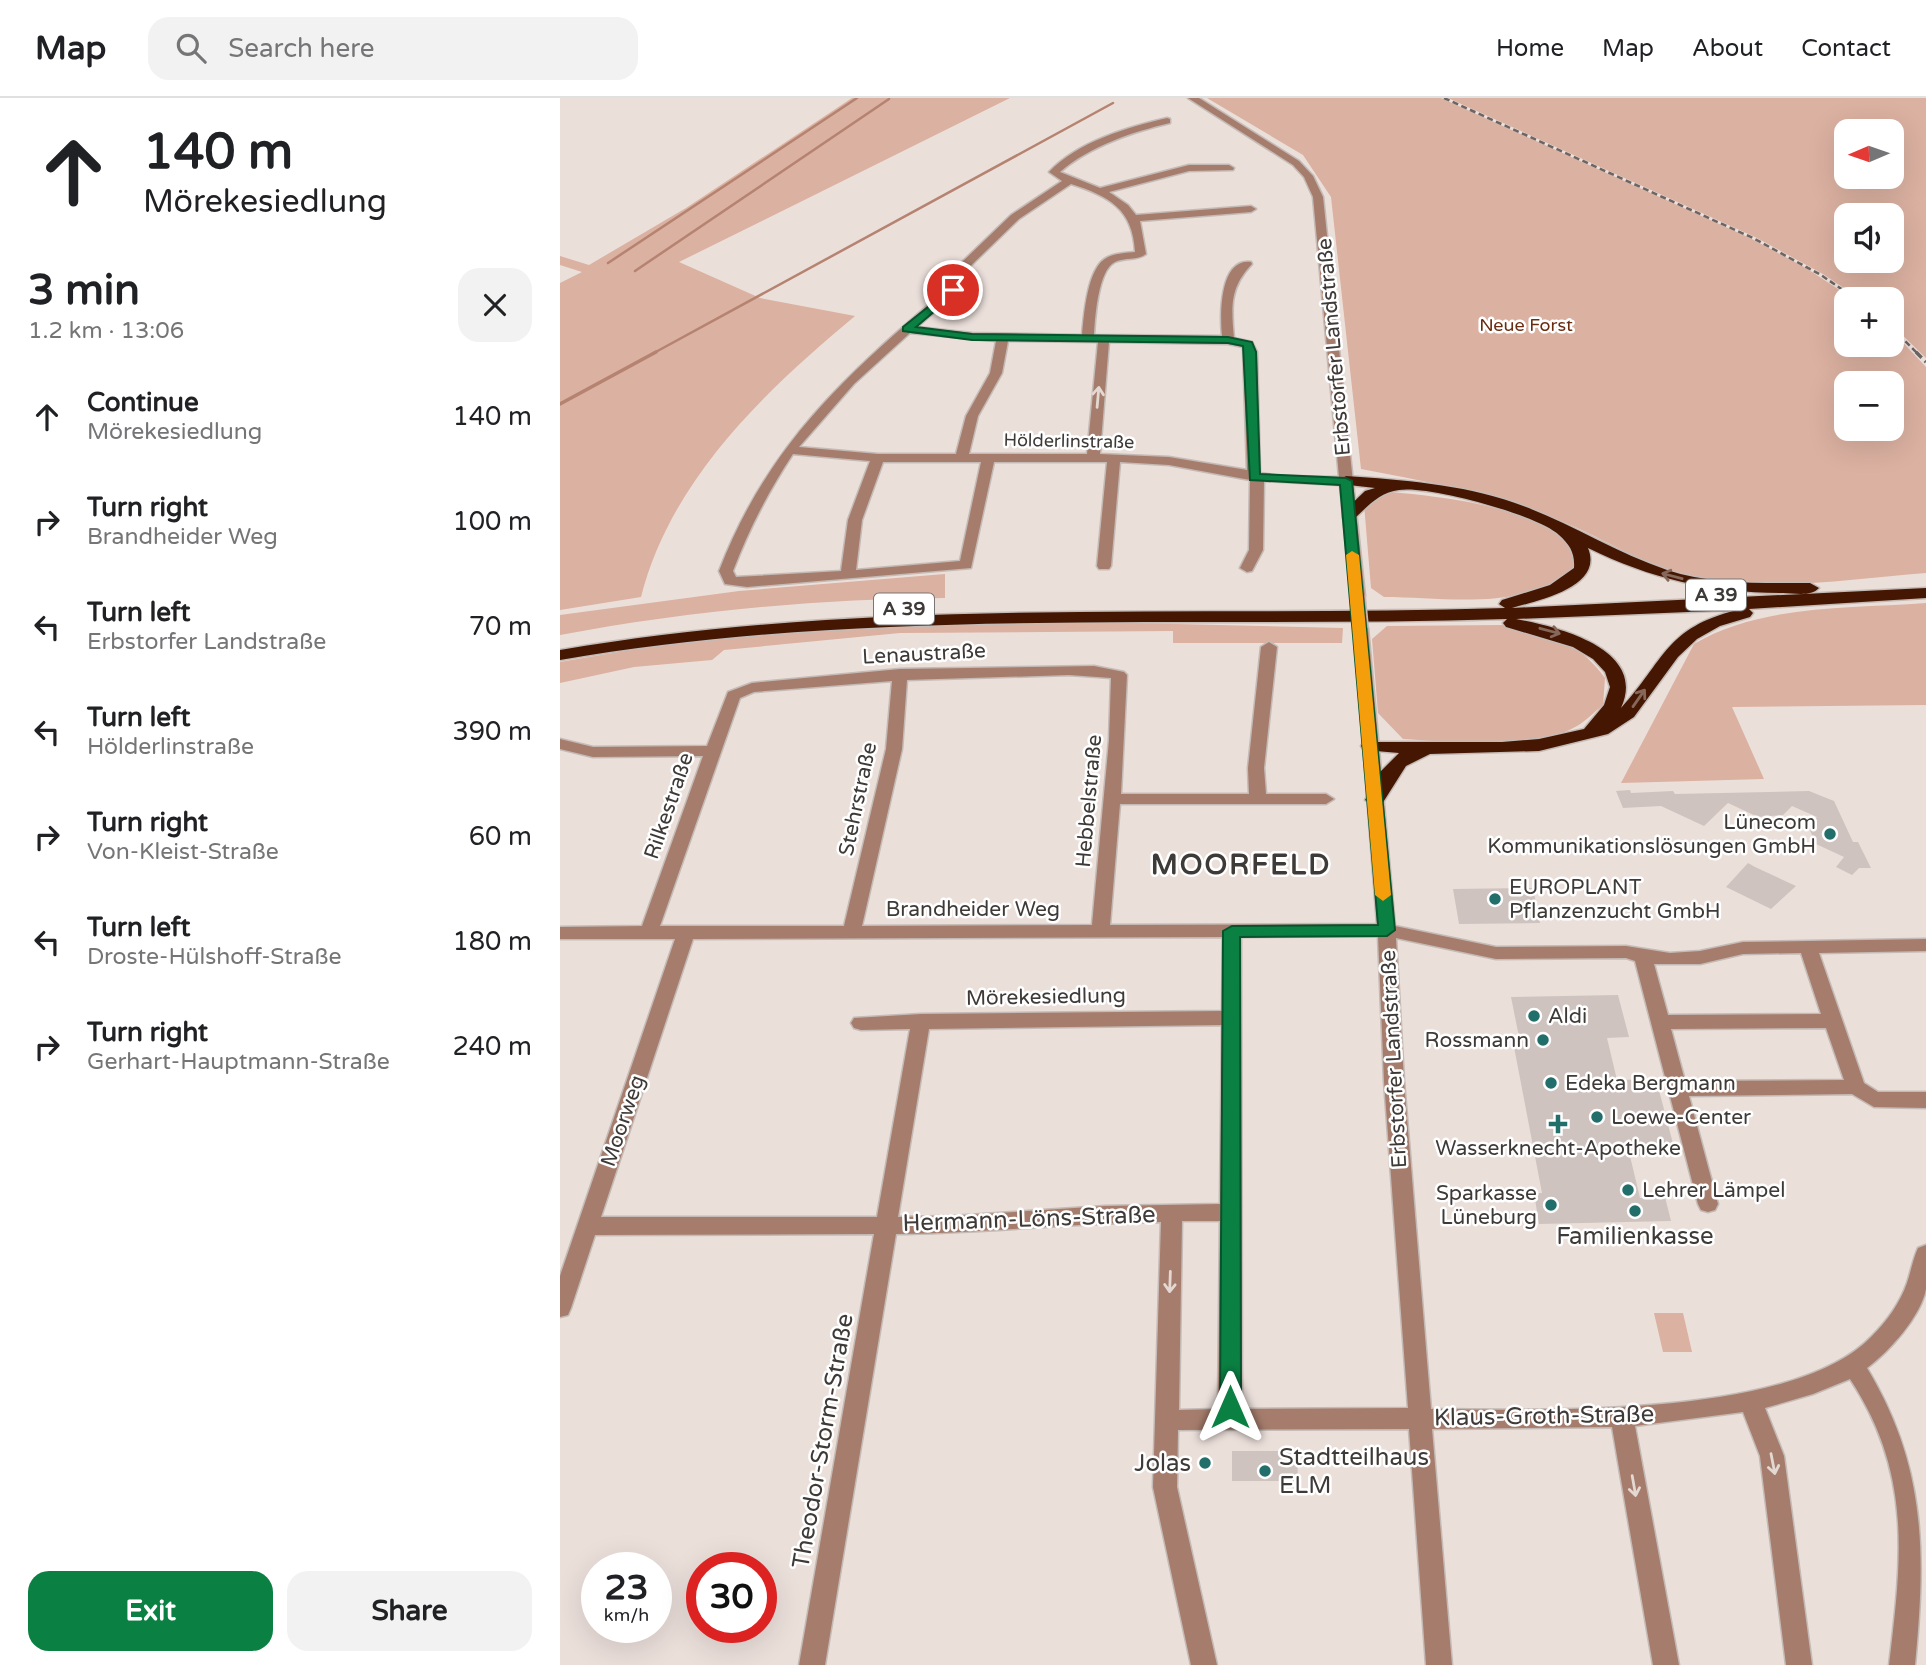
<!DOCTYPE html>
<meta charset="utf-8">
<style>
:root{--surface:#fff;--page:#f2f2f2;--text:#202124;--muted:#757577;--line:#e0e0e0;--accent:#0b8043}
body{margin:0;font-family:"Varela Round",sans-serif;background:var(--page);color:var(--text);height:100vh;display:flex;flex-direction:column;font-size:26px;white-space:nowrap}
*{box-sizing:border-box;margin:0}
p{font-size:23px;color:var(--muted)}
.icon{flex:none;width:38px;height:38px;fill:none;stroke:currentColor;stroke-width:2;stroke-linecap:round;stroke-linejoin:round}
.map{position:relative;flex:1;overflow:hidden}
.details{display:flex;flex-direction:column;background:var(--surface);width:560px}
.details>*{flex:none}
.guide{background:#fff;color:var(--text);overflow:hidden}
.needle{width:46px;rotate:268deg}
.buttons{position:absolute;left:1274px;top:21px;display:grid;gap:14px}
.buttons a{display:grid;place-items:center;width:70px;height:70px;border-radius:14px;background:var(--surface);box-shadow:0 7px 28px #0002;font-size:35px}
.speed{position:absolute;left:21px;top:1454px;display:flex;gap:14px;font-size:35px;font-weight:700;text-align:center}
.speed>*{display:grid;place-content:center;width:91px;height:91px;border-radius:50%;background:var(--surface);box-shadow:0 7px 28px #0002;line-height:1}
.speed small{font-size:18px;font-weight:400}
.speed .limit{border:10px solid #d22;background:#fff;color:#111}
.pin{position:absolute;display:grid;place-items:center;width:60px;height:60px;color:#fff;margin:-30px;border:4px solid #fff;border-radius:50%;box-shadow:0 2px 7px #0007}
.me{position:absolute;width:77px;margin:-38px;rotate:0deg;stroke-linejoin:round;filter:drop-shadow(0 0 5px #0008)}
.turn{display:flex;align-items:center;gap:24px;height:147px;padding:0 28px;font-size:32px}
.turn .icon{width:91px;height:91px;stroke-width:2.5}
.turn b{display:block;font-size:49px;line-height:60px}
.round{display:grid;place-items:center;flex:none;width:74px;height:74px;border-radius:21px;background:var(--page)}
.summary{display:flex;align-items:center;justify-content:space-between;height:119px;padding:0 28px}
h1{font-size:42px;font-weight:700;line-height:52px}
.cta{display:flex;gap:14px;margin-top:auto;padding:14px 28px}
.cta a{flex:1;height:80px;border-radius:21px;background:var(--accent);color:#fff;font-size:28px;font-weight:700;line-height:80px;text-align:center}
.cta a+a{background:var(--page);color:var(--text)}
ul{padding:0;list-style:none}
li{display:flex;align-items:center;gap:21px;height:105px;padding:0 28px}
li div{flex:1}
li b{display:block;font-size:26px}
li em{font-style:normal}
header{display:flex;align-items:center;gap:42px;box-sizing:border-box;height:98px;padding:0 35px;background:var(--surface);border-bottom:2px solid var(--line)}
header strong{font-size:33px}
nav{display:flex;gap:38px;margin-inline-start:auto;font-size:24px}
.search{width:490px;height:63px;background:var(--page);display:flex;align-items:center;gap:18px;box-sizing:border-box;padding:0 24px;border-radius:21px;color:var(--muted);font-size:26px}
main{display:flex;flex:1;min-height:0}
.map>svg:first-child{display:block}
.green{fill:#dbb1a1;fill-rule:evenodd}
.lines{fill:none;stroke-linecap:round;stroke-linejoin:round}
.stream-far1{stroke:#b58370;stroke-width:2.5}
.stream{stroke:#b58370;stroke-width:3.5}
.building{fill:#cfc3bf}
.minor-casing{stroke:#c5bbb6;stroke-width:3}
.highway-casing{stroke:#c5bbb6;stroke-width:3}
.minor{fill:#a67d6d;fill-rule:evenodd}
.highway{fill:#451703;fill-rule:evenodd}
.rail-far1{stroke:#6b6563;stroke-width:2.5;stroke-dasharray:6 3.5;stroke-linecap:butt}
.rail{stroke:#6b6563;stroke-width:3.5;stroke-dasharray:8 4.5;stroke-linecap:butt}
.minor-bridge-casing{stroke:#c5bbb6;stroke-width:16;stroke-linecap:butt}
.minor-bridge{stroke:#a67d6d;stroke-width:13}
.oneway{stroke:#e4d8d3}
.oneway2{stroke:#86685b}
.route{fill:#0b8043;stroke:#07532c;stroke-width:2}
.slow{fill:#f59e0b}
.poi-dot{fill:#226e6b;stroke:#fff;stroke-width:2.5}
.labels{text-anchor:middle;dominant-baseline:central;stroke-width:5;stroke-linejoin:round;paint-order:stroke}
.far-park-label{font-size:18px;fill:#6a2c10;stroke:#fff}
.far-street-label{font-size:18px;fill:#3e3a38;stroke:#fff}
.shield{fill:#fff;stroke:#787574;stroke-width:2}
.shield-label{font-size:19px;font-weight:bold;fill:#3e3a38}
.street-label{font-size:21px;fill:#3e3a38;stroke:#fff}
.poi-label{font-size:21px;fill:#3e3a38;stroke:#fff;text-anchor:start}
.near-street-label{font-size:24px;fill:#3e3a38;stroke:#fff}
.near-poi-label{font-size:24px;fill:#3e3a38;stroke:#fff}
.district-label{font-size:28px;font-weight:bold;letter-spacing:2px;fill:#3e3a38;stroke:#fff}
</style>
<header>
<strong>Map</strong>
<div class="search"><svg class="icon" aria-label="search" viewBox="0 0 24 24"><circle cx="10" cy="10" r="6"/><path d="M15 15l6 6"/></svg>Search here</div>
<nav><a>Home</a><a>Map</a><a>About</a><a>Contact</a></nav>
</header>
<main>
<section class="details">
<div class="guide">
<div class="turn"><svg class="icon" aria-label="ahead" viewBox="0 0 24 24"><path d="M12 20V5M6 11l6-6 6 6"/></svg><div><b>140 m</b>Mörekesiedlung</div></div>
</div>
<div class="summary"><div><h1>3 min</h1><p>1.2 km · 13:06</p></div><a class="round"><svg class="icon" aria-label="close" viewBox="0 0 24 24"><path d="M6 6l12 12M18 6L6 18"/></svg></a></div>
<ul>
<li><svg class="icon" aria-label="ahead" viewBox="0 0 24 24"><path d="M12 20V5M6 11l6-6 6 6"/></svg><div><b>Continue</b><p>Mörekesiedlung</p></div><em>140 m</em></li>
<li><svg class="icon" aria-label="right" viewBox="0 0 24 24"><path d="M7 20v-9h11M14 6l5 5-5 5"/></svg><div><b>Turn right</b><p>Brandheider Weg</p></div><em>100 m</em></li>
<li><svg class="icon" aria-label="left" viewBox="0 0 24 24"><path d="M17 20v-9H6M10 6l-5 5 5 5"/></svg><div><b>Turn left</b><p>Erbstorfer Landstraße</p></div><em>70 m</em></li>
<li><svg class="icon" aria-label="left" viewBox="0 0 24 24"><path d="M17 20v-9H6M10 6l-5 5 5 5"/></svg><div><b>Turn left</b><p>Hölderlinstraße</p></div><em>390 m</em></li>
<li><svg class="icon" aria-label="right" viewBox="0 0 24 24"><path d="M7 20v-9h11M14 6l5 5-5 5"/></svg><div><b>Turn right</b><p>Von-Kleist-Straße</p></div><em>60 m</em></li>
<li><svg class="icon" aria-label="left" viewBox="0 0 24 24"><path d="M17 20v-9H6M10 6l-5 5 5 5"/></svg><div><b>Turn left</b><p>Droste-Hülshoff-Straße</p></div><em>180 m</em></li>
<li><svg class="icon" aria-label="right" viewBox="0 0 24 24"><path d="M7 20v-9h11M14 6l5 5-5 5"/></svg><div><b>Turn right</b><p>Gerhart-Hauptmann-Straße</p></div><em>240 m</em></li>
</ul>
<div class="cta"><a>Exit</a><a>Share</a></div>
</section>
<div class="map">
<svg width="1366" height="1567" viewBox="0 0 1366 1567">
<rect width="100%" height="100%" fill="#ebdfda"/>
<!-- green -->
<g class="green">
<path d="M292,0H450L119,164L200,200L295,218C205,293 111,381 81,499L0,512V185L22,174L0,167V158L29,167L126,110Z"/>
<path d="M647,0H881L1190,140L1246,170L1293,201H1286V247H1332V233L1366,269V475C1292,481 1212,494 1138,480C1087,470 1048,442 1001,423C936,396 869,384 801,371L771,99L743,57ZM1286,285H1332V331H1286Z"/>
<path d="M888,0H1366V260L1332,227V201H1300L1263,176L1195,139ZM1286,33H1332V79H1286ZM1286,117H1332V163H1286Z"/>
<path d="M832,394C873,398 1022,411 1013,471C963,514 885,499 824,499L811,490L804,406Z"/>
<path d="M385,476V500C256,501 127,513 0,537V517L179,493Z"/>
<path d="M1366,505V607L1172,609L1204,681L1061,685L1134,546C1202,506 1289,511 1366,505Z"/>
<polygon points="488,523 783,530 782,545 613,545 613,533 340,535 164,552 152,562 74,569 0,585 0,564 147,539 236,530"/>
<path d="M942,527C990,538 1014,539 1045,580L1043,607C1034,614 1026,623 1017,628C972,654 893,644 843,641L818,615L812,541L827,528Z"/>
<polygon points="1094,1215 1123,1215 1132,1254 1103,1254"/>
</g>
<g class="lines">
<!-- stream-far1 -->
<g class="stream-far1">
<polyline points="48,165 297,0"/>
<polyline points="75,173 329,1"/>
<polyline points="92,256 553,5"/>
</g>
<!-- stream -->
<polyline class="stream" points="0,306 96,254"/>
</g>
<!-- building -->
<g class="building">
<polygon points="1070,692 1071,695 1113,693 1115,696 1249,693 1274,703 1293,744 1298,744 1311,770 1299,770 1292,777 1276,769 1284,759 1256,746 1248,728 1257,719 1232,708 1223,717 1198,719 1168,705 1144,728 1101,708 1063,710 1056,693"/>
<polygon points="1188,765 1195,769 1236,788 1211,811 1166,789"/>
<polygon points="973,790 980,825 899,826 893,791"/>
<polygon points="1058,897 1069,939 1047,940 1057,982 1096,981 1116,1057 1070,1058 1080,1100 1105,1099 1111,1123 979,1126 974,1095 982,1095 954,949 961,949 951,899"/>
<polygon points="672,1353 737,1353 738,1383 672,1383"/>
</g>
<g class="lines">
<defs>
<g id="minor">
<path d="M628,0H639L739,63L753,78L763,99L805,498L803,501L798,502L791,498L780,387L704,383L703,452L692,473L687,474L680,470L689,452L690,382L609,367L560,364L551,468L549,471H539L537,468L547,364H434L411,470L187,489L165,486L159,473C208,346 286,277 387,191L381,193L375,190L451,117L502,83L489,74C517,44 568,29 607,20L610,21V25C572,34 530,48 500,74L540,90L629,67H669L674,70L673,72L629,73L549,94L568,107L576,117L691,108L696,111L691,114L580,123L586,156C577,163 565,159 555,164C538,172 535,220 534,237L662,238C660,218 659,160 691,164L692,166C670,189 671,208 674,240L692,244L697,254L700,375L720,378L779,379L753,99L744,79L733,67ZM511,86C549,98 573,111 575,154C566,155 556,155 548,159C527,168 524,217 522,237L412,235L357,229L397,194L399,192L394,184L459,121ZM350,235L436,243L430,275L406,318L396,356H318L239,349L294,286ZM448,243L538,244L527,356H409L418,318L442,275ZM549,244L668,246L683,249L687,372L609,359L540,356ZM233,356L310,363L288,422L281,473L176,479L173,473C189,431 208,394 233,356ZM323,364H421L400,463L296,472L302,422Z"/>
<path d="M801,526L808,530L835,828L936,849L1066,848L1110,855L1140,853L1183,844L1366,841V853L1259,855L1304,985L1318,994H1366V1010L1314,1009L1292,996L1129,998L1158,1106L1155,1112L1148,1114L1141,1112L1138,1106L1075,863L1066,860L936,861L836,840L844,983L871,1311C982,1312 1233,1321 1312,1238C1327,1223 1340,1205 1347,1185C1351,1173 1353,1161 1358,1150L1366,1147C1366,1161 1366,1178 1366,1191C1361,1218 1329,1254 1307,1270C1366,1368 1366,1454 1355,1567H1329C1342,1460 1352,1375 1290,1281L1253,1296L1205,1310L1224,1358L1252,1567H1226L1200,1358L1183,1314L1075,1328L1119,1567H1093L1052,1329L872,1331L892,1567H866L849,1331L618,1332L617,1389L657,1567H631L593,1389L601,1124C512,1125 424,1135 336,1136L265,1567H239L314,1136L35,1137L11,1210L8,1217L0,1219V1178L115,841H0V829L82,828L143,658L33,659L0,651V641L33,649L147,648L168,594L192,585L340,571L534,568L564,574L567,577L561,696H689L688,670L701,549L709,544L717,549L704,670L706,696H766L774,701L766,706H560L550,827L817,826L794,530ZM509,577L551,580L549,642L532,827L302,828L342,651L347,582ZM332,583L326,651L284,828H100L180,600L194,594ZM818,838L824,983L848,1310L682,1311L681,839ZM663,839L662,913L361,916L294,920L291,925L294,930L301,932L350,931L317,1119H41L133,841ZM1241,855L1261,916L1108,917L1094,866H1140L1183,856ZM662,927L660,1106L545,1108L392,1118L338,1119L369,931ZM1266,930L1284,982L1125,983L1111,931ZM622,1123H660L658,1311L619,1312Z"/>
</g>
<path id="highway" d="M786,378C843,382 900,386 955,405C1007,423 1054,454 1107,472C1152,487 1203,485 1250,485L1259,490C1251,499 1234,495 1223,495C1152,495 1091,481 1028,450C1044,489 979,502 952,510L1366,490V500L1189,511L1193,515L1190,519L1160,528L1137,541L1118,559L1074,619L1048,636L979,653L870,656L846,668L822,706L815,708L805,702L821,673L839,655L804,652L801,648L804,644H942L979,641L1024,631L1044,607L1050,589L1045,574L1033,561L1013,549L946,529L943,525L947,521C632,531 312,508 0,562V552C312,498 630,520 945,510L939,506L942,502L990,487L1014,470C1015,455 1010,447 999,437C978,417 868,387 839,392C820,394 808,408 795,420H783V414L805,393L815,390L780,386L778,383ZM1177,512C1105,530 1105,562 1061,610C1088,551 998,529 956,521Z"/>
</defs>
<!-- minor casing -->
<use href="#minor" class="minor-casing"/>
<!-- highway casing -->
<use href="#highway" class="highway-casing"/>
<!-- minor -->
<use href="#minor" class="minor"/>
<!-- highway -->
<use href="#highway" class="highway"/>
<!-- rail-far1 -->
<g class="rail-far1">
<polyline points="884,0 1193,140 1261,177 1296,201"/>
<polyline points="1332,230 1358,256"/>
</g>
<!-- rail -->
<polyline class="rail" points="1356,254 1366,264"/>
<defs>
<polyline id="minor-bridge" points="798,498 801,530"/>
</defs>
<!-- minor-bridge casing -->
<use href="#minor-bridge" class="minor-bridge-casing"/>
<!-- minor-bridge -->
<use href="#minor-bridge" class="minor-bridge"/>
</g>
<!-- one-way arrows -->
<defs><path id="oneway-shaft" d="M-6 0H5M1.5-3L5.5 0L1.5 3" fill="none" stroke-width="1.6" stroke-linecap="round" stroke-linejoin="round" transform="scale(1.75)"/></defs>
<g class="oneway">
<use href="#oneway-shaft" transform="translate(538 299) rotate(-85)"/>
<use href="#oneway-shaft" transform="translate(610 1184) rotate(92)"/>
<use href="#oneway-shaft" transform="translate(1213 1366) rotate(79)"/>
<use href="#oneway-shaft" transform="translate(1074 1388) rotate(80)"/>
</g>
<g class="oneway2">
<use href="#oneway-shaft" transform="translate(1112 478) rotate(-165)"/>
<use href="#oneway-shaft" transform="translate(990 533) rotate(15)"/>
<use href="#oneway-shaft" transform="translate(1079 600) rotate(-55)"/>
</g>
<!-- route -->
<polygon class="route" points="393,189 399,192 397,194 356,229 412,236 668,239 692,244 696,254 700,376 786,380 792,383 835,832 827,838 680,839 681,1309 678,1316 670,1318 663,1316 660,1309 663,833 672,828 818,827 780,387 690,382 683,248 668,245 412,242 343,233 343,229"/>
<!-- slow -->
<polygon class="slow" points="792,453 799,457 831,797 823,803 815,797 786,457"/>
<!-- markers -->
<g class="poi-dot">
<circle cx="1270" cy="736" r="7"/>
<circle cx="935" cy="801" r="7"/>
<circle cx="974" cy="918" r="7"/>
<circle cx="983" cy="942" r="7"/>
<circle cx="991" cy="985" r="7"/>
<circle cx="1037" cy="1019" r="7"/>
<path d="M994.5 1015.5h7v7h7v7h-7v7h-7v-7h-7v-7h7z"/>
<circle cx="1068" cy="1092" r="7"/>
<circle cx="991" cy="1107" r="7"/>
<circle cx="1075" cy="1113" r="7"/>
<circle cx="645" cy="1365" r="7"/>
<circle cx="705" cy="1373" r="7"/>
</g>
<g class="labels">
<!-- far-park labels -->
<g class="far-park-label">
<text x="966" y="227">Neue Forst</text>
</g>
<!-- far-street labels -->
<g class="far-street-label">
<text transform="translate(509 343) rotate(1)">Hölderlinstraße</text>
</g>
<!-- shield labels -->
<g class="shield">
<rect x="1126" y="481.5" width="60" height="31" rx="5"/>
<rect x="314" y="495.5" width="60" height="31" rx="5"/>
</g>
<g class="shield-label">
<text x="1156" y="497">A 39</text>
<text x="344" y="511">A 39</text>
</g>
<!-- street labels -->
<g class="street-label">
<text transform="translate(774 249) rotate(-95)">Erbstorfer Landstraße</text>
<text transform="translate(364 556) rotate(-3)">Lenaustraße</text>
<text transform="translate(298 701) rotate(-78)">Stehrstraße</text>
<text transform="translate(529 703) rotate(-85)">Hebbelstraße</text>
<text transform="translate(109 708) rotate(-71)">Rilkestraße</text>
<text x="413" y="811">Brandheider Weg</text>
<text transform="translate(486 899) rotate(-1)">Mörekesiedlung</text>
<text transform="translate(834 961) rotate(-93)">Erbstorfer Landstraße</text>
<text transform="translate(63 1023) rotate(-71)">Moorweg</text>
</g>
<!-- poi labels -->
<g class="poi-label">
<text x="1256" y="724" text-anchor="end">Lünecom<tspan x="1256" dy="24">Kommunikationslösungen GmbH</tspan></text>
<text x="949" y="789">EUROPLANT<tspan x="949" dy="24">Pflanzenzucht GmbH</tspan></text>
<text x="988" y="918">Aldi</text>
<text x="969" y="942" text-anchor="end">Rossmann</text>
<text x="1005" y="985">Edeka Bergmann</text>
<text x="1051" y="1019">Loewe-Center</text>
<text x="998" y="1050" text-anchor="middle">Wasserknecht-Apotheke</text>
<text x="1082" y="1092">Lehrer Lämpel</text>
<text x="977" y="1095" text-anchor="end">Sparkasse<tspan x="977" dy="24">Lüneburg</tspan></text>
</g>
<!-- near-street labels -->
<g class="near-street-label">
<text transform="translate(469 1121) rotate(-2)">Hermann-Löns-Straße</text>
<text transform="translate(984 1318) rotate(-1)">Klaus-Groth-Straße</text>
<text transform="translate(263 1343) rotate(-80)">Theodor-Storm-Straße</text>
</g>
<!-- near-poi labels -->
<g class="near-poi-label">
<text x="1075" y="1138">Familienkasse</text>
<text x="719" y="1359" text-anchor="start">Stadtteilhaus<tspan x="719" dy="28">ELM</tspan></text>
<text x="631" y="1365" text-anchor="end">Jolas</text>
</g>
<!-- district labels -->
<g class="district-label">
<text x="681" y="767">MOORFELD</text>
</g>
</g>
</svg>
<div class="buttons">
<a><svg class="needle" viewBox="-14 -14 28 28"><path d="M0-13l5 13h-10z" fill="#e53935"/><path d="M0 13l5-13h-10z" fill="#757577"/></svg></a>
<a><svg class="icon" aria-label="sound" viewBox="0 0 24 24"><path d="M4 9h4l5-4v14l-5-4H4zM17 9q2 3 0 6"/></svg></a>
<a>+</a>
<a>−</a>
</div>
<div class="speed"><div>23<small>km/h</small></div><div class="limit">30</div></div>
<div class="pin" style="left:393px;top:192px;background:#d93025"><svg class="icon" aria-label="arrive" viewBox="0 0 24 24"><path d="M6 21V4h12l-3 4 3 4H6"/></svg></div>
<svg class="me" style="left:670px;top:1309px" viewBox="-20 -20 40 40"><path d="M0-17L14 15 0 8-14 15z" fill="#0b8043" stroke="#fff" stroke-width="4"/></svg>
</div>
</main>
